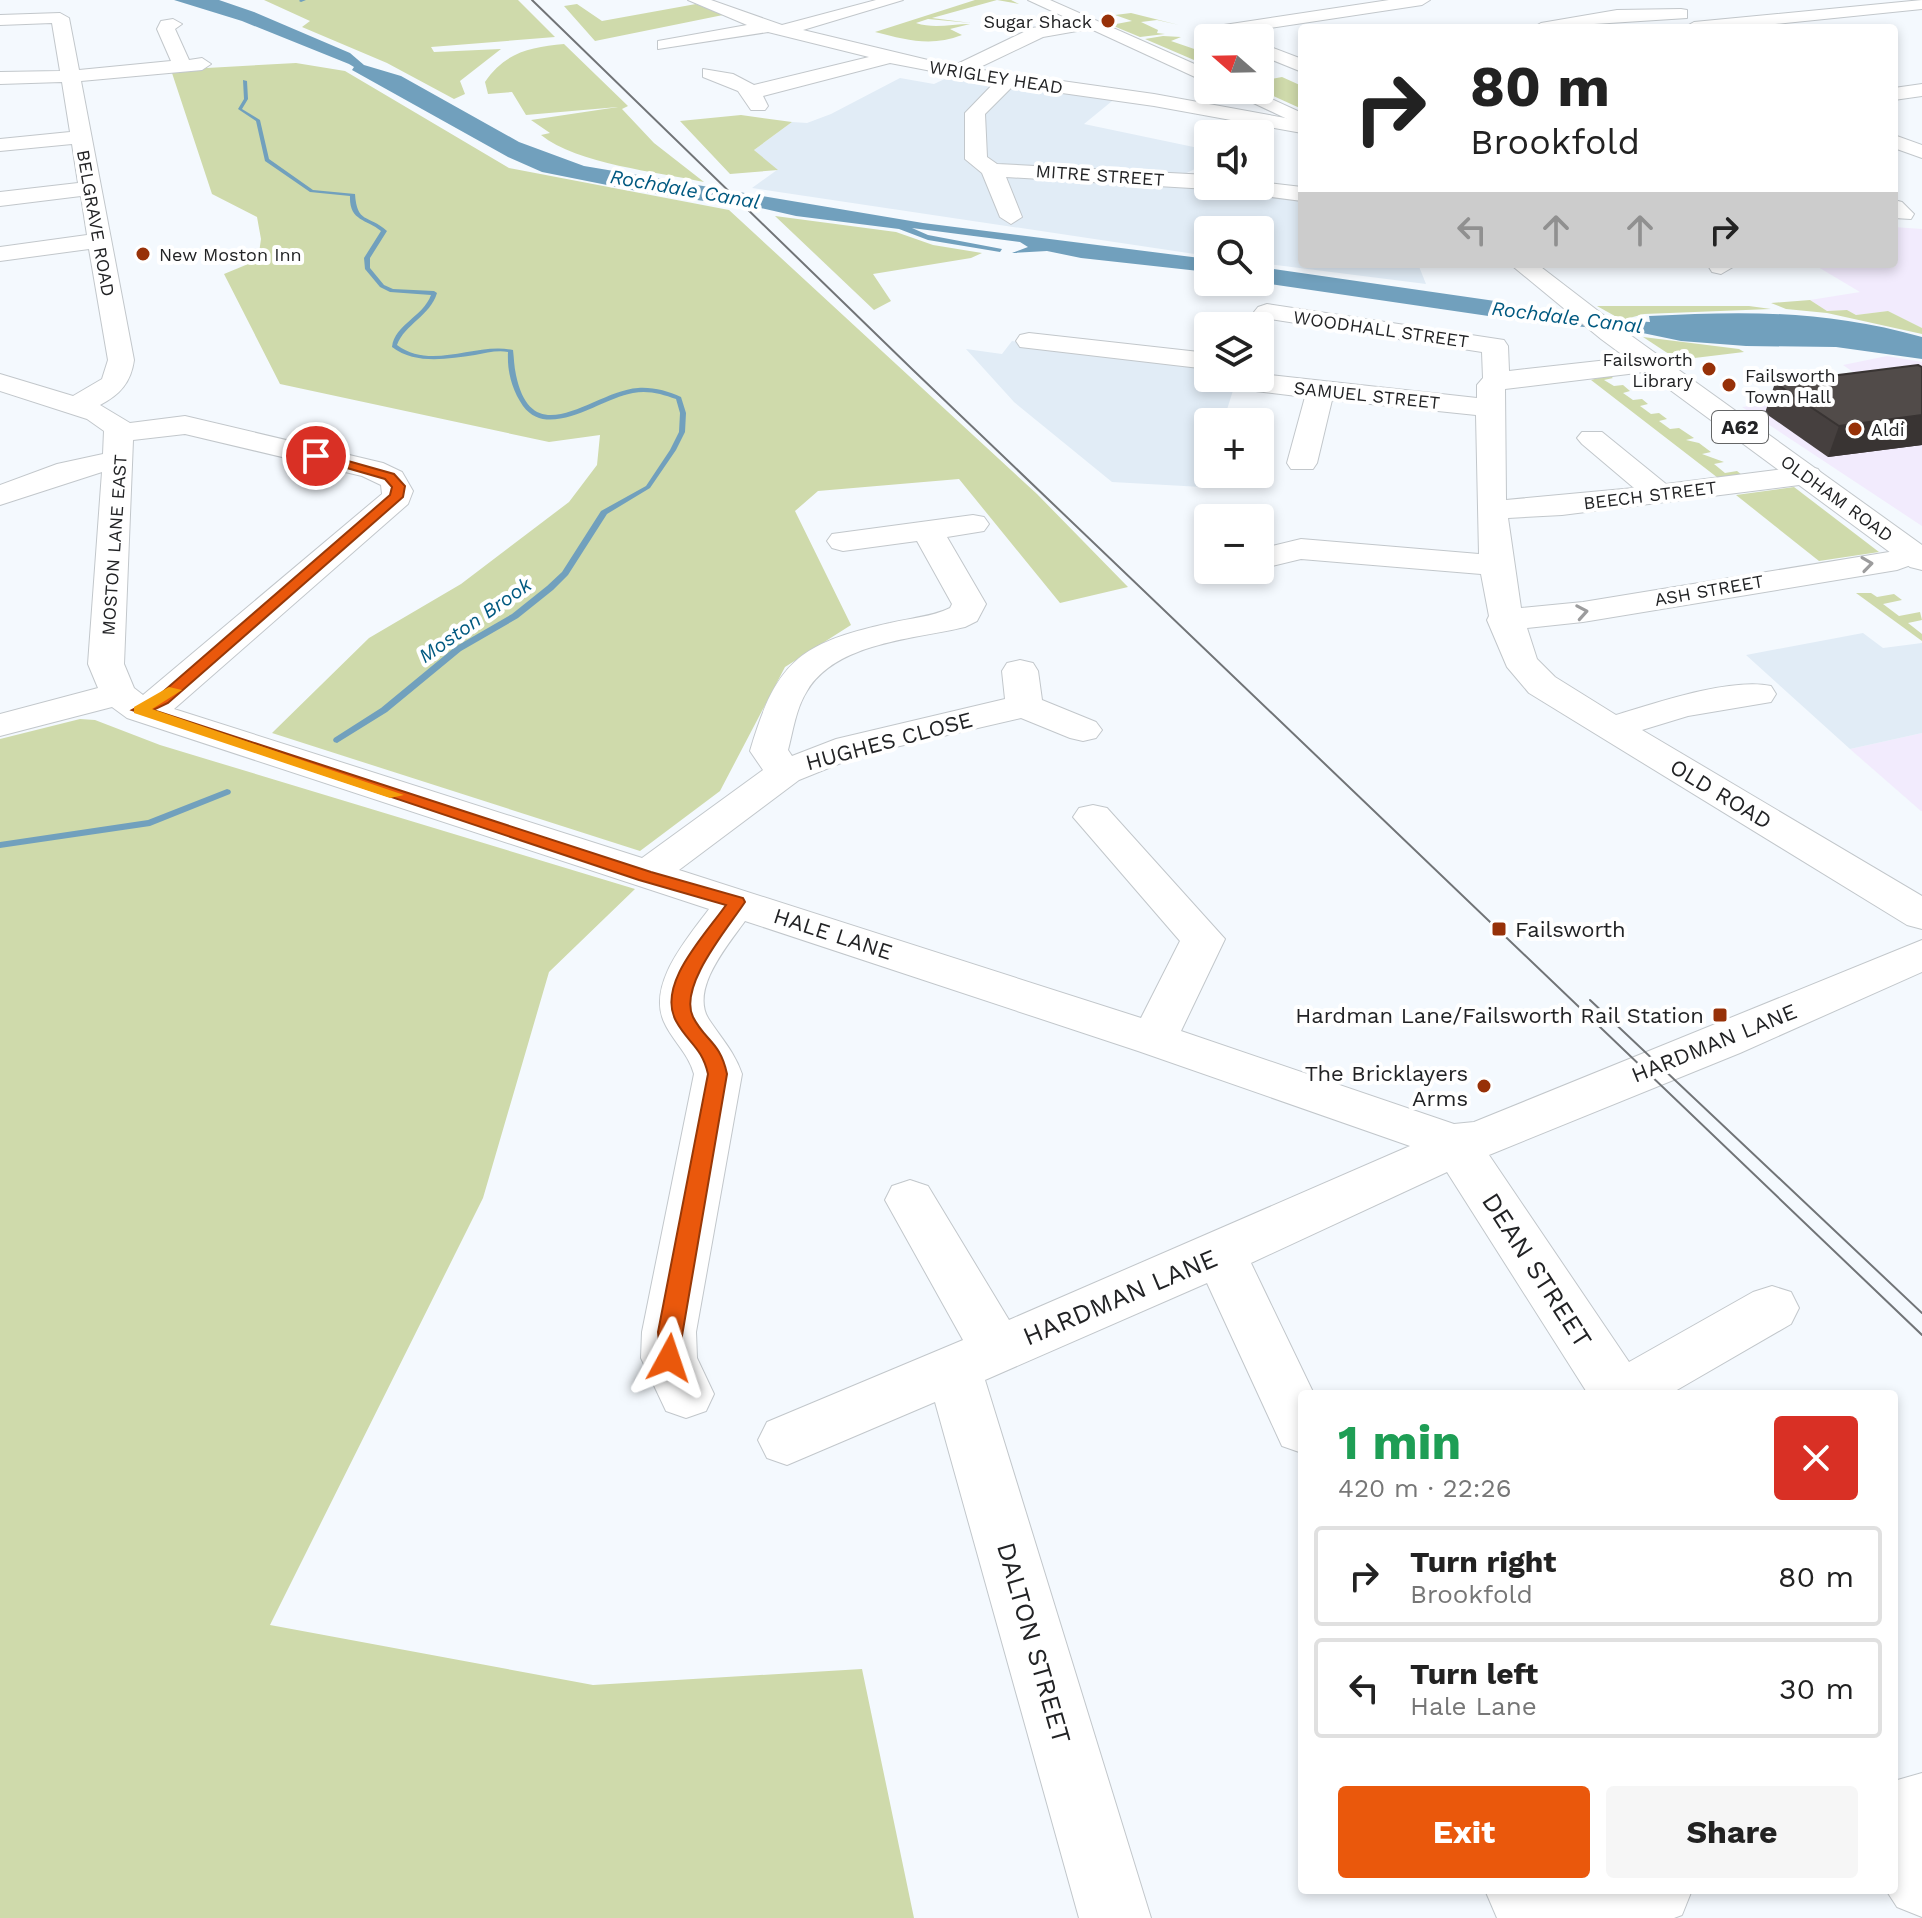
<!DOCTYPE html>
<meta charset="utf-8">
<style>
:root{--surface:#fff;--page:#f6f6f6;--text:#222;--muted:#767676;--line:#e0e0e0;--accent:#ea580c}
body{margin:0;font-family:"Work Sans",sans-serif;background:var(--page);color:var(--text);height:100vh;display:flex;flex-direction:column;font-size:30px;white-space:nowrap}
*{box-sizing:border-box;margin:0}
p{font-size:26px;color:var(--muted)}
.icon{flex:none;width:44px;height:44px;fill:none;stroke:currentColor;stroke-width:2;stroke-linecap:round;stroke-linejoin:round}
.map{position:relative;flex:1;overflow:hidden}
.side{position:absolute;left:1298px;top:1390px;width:600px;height:504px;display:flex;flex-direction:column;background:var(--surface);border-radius:8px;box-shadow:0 4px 12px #0003}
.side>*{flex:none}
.top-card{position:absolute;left:1298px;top:24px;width:600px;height:244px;border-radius:8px;box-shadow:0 4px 12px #0003;background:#fff;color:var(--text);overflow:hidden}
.needle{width:52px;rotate:290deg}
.buttons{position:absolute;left:1194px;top:24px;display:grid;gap:16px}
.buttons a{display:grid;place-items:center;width:80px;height:80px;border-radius:8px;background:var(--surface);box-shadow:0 4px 12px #0003;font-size:40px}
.pin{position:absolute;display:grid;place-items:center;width:68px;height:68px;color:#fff;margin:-34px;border:4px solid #fff;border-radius:50%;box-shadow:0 2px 8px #0007}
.me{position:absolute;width:88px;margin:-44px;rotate:5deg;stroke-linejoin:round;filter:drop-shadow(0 0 6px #0008)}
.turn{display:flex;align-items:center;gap:28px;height:168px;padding:0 40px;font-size:36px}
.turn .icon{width:104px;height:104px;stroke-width:2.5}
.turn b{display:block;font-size:56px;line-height:68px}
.lanes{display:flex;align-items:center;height:76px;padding:0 40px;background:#0003;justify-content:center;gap:40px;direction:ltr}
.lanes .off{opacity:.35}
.round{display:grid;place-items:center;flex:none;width:84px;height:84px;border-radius:8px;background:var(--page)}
.summary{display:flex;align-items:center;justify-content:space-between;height:136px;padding:0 40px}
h1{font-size:48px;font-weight:700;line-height:60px;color:#1e9e55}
.action{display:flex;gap:16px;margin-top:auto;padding:16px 40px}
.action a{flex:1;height:92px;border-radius:8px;background:var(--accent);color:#fff;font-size:32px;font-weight:700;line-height:92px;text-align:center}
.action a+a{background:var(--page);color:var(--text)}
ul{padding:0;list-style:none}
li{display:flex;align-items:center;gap:24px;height:100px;margin:0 16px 12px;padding:0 24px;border:4px solid var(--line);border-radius:8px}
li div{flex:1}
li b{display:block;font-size:30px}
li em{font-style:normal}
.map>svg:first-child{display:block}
.commercial{fill:#f2ebfd}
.built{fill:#e1ecf6}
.green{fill:#cfdaab}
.water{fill:#71a0bd}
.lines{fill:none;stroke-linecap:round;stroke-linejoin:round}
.stream{fill:#71a0bd;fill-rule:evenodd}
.minor-casing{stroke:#c2c7cb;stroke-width:2}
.highway-casing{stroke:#c2c7cb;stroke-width:2}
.minor{fill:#fff;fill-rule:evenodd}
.highway{fill:#fff;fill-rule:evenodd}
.tram{stroke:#717477;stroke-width:2}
.wall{fill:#46403f}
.shaded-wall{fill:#393433}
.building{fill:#514b49;stroke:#393433;stroke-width:2}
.oneway{stroke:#9c9c9d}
.route{fill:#ea580c;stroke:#983908;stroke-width:2}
.slow{fill:#f59e0b}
.poi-dot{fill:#973108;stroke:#fff;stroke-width:3}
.labels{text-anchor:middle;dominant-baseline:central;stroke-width:8;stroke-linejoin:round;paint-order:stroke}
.far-poi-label{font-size:18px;fill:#222325;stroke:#fff;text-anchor:start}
.far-street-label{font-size:18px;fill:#222325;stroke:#fff}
.far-water-label{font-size:20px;font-style:italic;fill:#005980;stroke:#fff}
.shield{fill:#fff;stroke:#646566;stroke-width:2}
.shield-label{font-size:20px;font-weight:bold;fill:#222325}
.street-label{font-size:22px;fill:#222325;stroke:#fff}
.poi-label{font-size:22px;fill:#222325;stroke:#fff;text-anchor:end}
.near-street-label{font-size:26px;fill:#222325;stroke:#fff}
</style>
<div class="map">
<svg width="1922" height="1918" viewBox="0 0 1922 1918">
<rect width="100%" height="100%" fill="#f4f9fe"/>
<!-- commercial -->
<g class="commercial">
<polygon points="1894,227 1922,229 1922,328 1888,311 1856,315 1847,310 1827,311 1810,300 1860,292 1813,264 1894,264"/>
<polygon points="1887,356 1922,362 1922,526 1742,407 1877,389 1843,365"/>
<polygon points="1922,733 1922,811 1921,811 1850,749"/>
</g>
<!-- built -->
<g class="built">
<polygon points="951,76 1117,97 1084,124 1208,150 1208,163 1167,182 1302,200 1302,264 1418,264 1426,284 1260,263 1260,230 1208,230 1208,256 752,188 777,170 754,150 792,122 807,123 831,114 900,78 934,84"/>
<polygon points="1012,341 1208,363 1208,378 1237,378 1223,422 1208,422 1208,468 1202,487 1112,482 1014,402 966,349 1002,354"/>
<polygon points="1863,633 1883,648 1922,643 1922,733 1850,749 1746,655"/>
</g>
<!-- green -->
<g class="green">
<polygon points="264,0 518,0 555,37 431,47 434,52 501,49 460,81 465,94 454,99 387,63 302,27 310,21"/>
<path d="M975,0H1011L1019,4L997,0L932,18L971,23L928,19L916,23C934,29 951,24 970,24L950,29L962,35C931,47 907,40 875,32Z"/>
<polygon points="577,4 602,21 696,4 723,15 595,41 564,6"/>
<polygon points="1131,13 1179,25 1157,20 1141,22 1158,30 1157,33 1165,34 1140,37 1111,25 1132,21 1115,15"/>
<polygon points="1163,36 1181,37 1171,41 1203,52 1199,53 1208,57 1208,66 1145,39"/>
<path d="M564,44L628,106L622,109L654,143L704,182C658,172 577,164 541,135L550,133L531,120L618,107L526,115L512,92L488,94L485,82C505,52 531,47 564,44Z"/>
<polygon points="296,63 345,71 509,168 729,210 1037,494 1128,587 1060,603 959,479 818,491 795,511 851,625 785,667 720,791 640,851 272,733 369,638 461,584 569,502 597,465 600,435 549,442 280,384 224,274 258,260 261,239 257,217 212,194 171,70"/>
<polygon points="1282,77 1302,86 1302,109 1260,90 1260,81"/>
<polygon points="741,115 792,122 754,150 778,170 730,174 680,121"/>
<polygon points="775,216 896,232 933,245 982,253 971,258 873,274 891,301 874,310"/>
<polygon points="1810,300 1827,311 1847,310 1856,315 1888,311 1922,328 1922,334 1827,313 1786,309 1771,303"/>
<polygon points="1597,306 1749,306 1771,309 1644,314 1622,320"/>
<polygon points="1643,337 1739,349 1744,352 1678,360"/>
<polygon points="1609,375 1613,378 1604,380 1614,386 1623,385 1630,391 1623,393 1633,400 1642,399 1648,404 1640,406 1651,414 1659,413 1667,419 1659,421 1670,429 1679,428 1694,438 1686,440 1699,443 1711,452 1702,454 1724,462 1714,464 1725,473 1737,471 1742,475 1718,478 1591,380"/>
<polygon points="1794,487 1879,552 1819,561 1736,495"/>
<polygon points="1856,593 1871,593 1877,597 1894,594 1902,600 1883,604 1899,616 1920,612 1922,620 1908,623 1922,634 1922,641"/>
<polygon points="80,719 95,720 160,745 635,889 549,972 483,1198 270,1625 593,1685 862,1669 914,1918 0,1918 0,739"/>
</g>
<!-- water -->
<g class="water">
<polygon points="174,0 219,0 254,12 350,53 364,65 401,76 519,142 584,166 923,223 1208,259 1208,272 1081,258 1047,251 1012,253 1028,247 1020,242 912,228 928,235 1002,249 1000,252 928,240 899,229 796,216 726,200 711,202 642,192 542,172 508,157 352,70 354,67 349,64 242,21"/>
<path d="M1260,267L1502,302L1550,315L1650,322L1649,316C1748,311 1825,310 1922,337V359L1836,347L1746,346L1681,341L1633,331L1537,323L1270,284L1260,281Z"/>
</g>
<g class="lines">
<!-- stream -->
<g class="stream">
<polygon points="300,0 306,0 301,2 299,1"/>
<path d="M243,80L247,81L248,99L242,109L260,120L269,159L313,190L355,194C357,224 368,214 387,231L370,258V268L384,285L393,289L434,291L437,293C430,316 405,324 397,345C432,371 475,342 513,350C514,358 514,366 516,375C533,455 593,391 638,388C653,387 668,391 681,397L686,413L685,432L676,450L650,488L607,514L568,575L553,590L518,618L461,651L387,712L337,743L334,742L333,740L334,738L381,708L455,647L512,614L547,586L562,572L601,511L646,486L670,450L679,432L680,413L676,399C662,394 648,390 633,393C601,398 549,441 523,406C512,390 507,372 508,352C497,350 486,353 475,355C447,359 416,365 392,347C395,324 423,317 431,295L390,292L380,287L365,269L364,258L381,231C366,219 349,221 350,196L310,192L265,161L256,121L238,109L244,99Z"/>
<polygon points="227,789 230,790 231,792 230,794 150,826 0,848 0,842 148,820"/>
</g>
<defs>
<g id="minor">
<polygon points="688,0 711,0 782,25 876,0 903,0 803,30 953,66 1032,28 1088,19 1094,20 1094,28 1043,37 976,69 1154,94 1302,121 1302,133 1154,106 1013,86 985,114 987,157 997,164 1208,175 1208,186 1216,186 1208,189 1006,177 1022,217 1011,224 1000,217 982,173 965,159 965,113 994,83 890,63 763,96 768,106 765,110 751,110 738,91 703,77 703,69 733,74 754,85 869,57 768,32 658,49 658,41 747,25"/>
<polygon points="1389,0 1430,0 1422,5 1224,35 1215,30 1224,25"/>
<polygon points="1922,0 1922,9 1736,28 1685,27 1694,22"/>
<polygon points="1681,9 1687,10 1687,18 1532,28 1541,23 1617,10"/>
<path d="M60,13L69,18L79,70L171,61L157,29L161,21L173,19L182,24L175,29L189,60L202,58L211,64L202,70L81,81L134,360C131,382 120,395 100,405L130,423L185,416L383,463L402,472L413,491L408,504L174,709L642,858L763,770L750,751C776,662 799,643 890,623C910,618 932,617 950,608L952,604L917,541L843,551L832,548L827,541L832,534L973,515L984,517L989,524L984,531L947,537L986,604L977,621L965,627C916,639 836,642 807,691C796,708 793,731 788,750L792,756L836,739L1005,699L1002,671L1007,663L1020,660L1033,663L1038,671L1042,700L1096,722L1102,730L1096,738L1083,741L1070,738L1021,718L861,755L799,780L679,870L1141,1018L1180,941L1073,817L1079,808L1093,805L1107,808L1225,939L1181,1031L1454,1124L1474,1122L1922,940V972L1740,1053L1489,1155L1629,1362L1753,1292L1772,1286L1791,1292L1799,1308L1791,1324L1670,1394H1588L1447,1172L1251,1263L1314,1394H1302V1453L1282,1446L1207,1283L985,1380L1151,1918H1079L935,1402L787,1465L767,1458L758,1440L767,1422L963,1340L885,1200L892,1186L910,1180L928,1186L1009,1320L1410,1146L1138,1051L745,921C728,945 688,991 710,1021C722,1039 735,1053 742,1074L696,1332L697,1358L714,1394L706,1411L686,1418L666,1411L641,1358L642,1332L694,1074C689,1055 675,1043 666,1026C644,987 687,939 709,909L127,718L112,707L0,736V714L98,688L88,664L102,472L0,505V485L57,464L103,454L104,431L87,419L0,391V374L73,396L102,379L108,360L89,249L0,261V247L87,235L81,196L0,206V192L78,183L72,144L0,151V139L70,132L62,82L0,84V72L60,71L52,23L0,25V15ZM185,434L362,476L381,485L382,494L143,695L134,688L124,664L133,440Z"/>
<polygon points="1260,43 1302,59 1302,72 1260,55"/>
<polygon points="1922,84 1922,96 1894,100 1894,88"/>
<polygon points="1894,135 1922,145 1922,158 1894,148"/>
<polygon points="1260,182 1302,187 1302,201 1240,193 1229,186 1260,186"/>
<polygon points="1894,200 1902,202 1914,214 1911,219 1894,218"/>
<polygon points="1707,264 1731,264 1733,267 1721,274 1712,272"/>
<path d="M1267,304L1504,340L1508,346L1509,371L1653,355L1663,357L1667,363L1663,369L1653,371L1505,389L1506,500L1634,488L1582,444L1577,438L1582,432H1602L1666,484L1807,466L1818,469L1822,475L1818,481L1807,484L1562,515L1508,518L1521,608L1583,602L1889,552L1912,543L1922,546V561L1897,570L1583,622L1527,628L1537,659L1555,677L1616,715C1655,703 1732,677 1771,686L1776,694L1771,702L1688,716L1642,730L1922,896V929L1907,925L1529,693L1507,667L1487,620L1489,616L1481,574L1301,559L1260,569V549L1301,539L1479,554L1476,415L1332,400L1317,463L1313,469H1291L1287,463L1305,397L1239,389L1235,378H1260V374L1477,398V385L1483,378L1482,352L1258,317L1254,312L1258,307Z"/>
<polygon points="1029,333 1208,353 1208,369 1020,347 1016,341 1020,335"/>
<polygon points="1208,562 1208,570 1233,570 1229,577 1212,581 1200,578 1196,571 1200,564"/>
<polygon points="1922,1773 1922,1917 1897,1907 1886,1890 1894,1890 1894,1781"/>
<polygon points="1485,1890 1692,1890 1682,1915 1674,1918 1497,1918"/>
</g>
<g id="highway">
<polygon points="1028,0 1050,0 1208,70 1208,83"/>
<polygon points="1226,90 1252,90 1302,113 1302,126"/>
<polygon points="1510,264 1537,264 1619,327 1922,545 1922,570 1910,567 1601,339"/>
</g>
</defs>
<!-- minor casing -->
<use href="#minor" class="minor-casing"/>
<!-- highway casing -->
<use href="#highway" class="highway-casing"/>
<!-- minor -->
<use href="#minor" class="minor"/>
<!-- highway -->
<use href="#highway" class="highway"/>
<!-- tram -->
<g class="tram">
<polyline points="532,0 913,370 1922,1335"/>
<polyline points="1590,1000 1922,1313"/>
</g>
</g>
<!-- wall -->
<polygon class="wall" points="1775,383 1922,445 1828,457 1765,413"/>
<!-- shaded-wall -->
<polygon class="shaded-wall" points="1922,415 1922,445 1828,457 1839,426"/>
<!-- building -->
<polygon class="building" points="1918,365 1922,367 1922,415 1839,426 1775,383"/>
<!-- one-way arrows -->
<defs><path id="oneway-chevron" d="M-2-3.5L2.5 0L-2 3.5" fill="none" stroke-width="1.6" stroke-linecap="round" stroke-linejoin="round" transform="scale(2)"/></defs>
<g class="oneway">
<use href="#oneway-chevron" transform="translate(1867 564) rotate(-8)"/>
<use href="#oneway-chevron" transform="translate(1582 612) rotate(-10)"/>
</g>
<!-- route -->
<path class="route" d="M316,452L394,474L405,486L403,497L168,703L153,710L651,872L743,898L745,902C728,928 678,986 693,1017C705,1041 720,1041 727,1074L677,1365L669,1367L661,1365L658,1332L708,1074C702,1047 688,1043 676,1021C656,984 706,934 726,905L639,880L132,710L157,697L390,495L392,487L385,479L312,458V453Z"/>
<!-- slow -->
<polygon class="slow" points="169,687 182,690 152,709 404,795 390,798 134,713 134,707"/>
<!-- markers -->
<g class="poi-dot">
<circle cx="1108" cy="21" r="8"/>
<circle cx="143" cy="254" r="8"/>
<circle cx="1709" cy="369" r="8"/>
<circle cx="1729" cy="385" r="8"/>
<circle cx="1855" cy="429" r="8"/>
<rect x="1491" y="921" width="16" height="16" rx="4"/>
<rect x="1712" y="1007" width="16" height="16" rx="4"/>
<circle cx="1484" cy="1086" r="8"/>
</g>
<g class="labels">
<!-- far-poi labels -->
<g class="far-poi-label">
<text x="1092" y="21" text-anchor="end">Sugar Shack</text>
<text x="159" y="254">New Moston Inn</text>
<text x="1693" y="359" text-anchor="end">Failsworth<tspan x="1693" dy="21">Library</tspan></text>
<text x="1745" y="375">Failsworth<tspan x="1745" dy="21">Town Hall</tspan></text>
<text x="1871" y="429">Aldi</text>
</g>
<!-- far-street labels -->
<g class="far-street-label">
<text transform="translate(996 77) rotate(9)">WRIGLEY HEAD</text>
<text transform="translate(1100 175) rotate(4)">MITRE STREET</text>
<text transform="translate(96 223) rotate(80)">BELGRAVE ROAD</text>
<text transform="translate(1381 329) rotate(8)">WOODHALL STREET</text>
<text transform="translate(1367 395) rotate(6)">SAMUEL STREET</text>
<text transform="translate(1650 495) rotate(-7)">BEECH STREET</text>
<text transform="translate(1837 498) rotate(36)">OLDHAM ROAD</text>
<text transform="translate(114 545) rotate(-86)">MOSTON LANE EAST</text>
<text transform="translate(1709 590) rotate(-10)">ASH STREET</text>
</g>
<!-- far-water labels -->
<g class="far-water-label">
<text transform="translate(685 189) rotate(10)">Rochdale Canal</text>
<text transform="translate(1567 317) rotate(7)">Rochdale Canal</text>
<text transform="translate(475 620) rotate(-35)">Moston Brook</text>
</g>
<!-- shield labels -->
<rect class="shield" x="1712" y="411" width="56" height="32" rx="6"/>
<g class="shield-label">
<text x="1740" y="427">A62</text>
</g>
<!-- street labels -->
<g class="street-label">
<text transform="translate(889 741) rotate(-15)">HUGHES CLOSE</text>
<text transform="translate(1721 794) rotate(31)">OLD ROAD</text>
<text transform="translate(833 934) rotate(18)">HALE LANE</text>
<text transform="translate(1714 1043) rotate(-22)">HARDMAN LANE</text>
</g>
<!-- poi labels -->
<g class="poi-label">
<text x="1515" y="929" text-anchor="start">Failsworth</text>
<text x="1704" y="1015">Hardman Lane/Failsworth Rail Station</text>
<text x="1468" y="1073">The Bricklayers<tspan x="1468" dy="25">Arms</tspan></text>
</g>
<!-- near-street labels -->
<g class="near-street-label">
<text transform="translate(1537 1270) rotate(57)">DEAN STREET</text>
<text transform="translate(1120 1297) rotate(-23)">HARDMAN LANE</text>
<text transform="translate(1034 1643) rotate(74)">DALTON STREET</text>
</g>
</g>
</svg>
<div class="buttons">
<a><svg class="needle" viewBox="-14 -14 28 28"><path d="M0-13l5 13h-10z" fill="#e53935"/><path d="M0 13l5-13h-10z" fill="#767676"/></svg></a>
<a><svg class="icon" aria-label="sound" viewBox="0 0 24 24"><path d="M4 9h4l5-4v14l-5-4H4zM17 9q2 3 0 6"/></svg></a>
<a><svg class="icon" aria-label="search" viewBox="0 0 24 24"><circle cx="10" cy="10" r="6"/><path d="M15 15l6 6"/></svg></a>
<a><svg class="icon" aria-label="layers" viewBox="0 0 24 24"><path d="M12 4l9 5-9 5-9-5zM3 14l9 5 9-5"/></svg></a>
<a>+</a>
<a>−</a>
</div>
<div class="pin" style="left:316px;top:456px;background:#d93025"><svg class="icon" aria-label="arrive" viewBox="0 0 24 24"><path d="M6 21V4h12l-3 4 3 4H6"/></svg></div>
<svg class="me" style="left:669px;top:1358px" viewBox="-20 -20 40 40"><path d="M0-17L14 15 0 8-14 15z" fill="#ea580c" stroke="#fff" stroke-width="4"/></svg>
<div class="top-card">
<div class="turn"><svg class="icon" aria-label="right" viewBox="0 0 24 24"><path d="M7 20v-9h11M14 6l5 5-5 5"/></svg><div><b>80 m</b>Brookfold</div></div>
<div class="lanes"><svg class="icon off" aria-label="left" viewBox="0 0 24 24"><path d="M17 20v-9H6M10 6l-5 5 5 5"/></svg><svg class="icon off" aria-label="ahead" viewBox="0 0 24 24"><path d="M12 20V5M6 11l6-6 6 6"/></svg><svg class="icon off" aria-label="ahead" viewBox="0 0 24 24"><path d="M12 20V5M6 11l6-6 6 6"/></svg><svg class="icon" aria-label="right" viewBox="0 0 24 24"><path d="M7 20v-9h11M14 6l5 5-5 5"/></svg></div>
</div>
<section class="side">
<div class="summary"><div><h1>1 min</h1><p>420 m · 22:26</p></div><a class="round" style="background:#d93025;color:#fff"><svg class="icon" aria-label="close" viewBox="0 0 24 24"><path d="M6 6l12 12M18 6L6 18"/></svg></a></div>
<ul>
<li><svg class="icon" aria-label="right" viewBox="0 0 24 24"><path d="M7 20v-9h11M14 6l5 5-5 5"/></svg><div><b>Turn right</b><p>Brookfold</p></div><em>80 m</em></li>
<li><svg class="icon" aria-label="left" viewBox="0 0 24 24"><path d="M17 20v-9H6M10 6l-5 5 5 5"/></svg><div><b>Turn left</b><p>Hale Lane</p></div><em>30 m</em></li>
</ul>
<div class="action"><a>Exit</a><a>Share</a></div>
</section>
</div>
